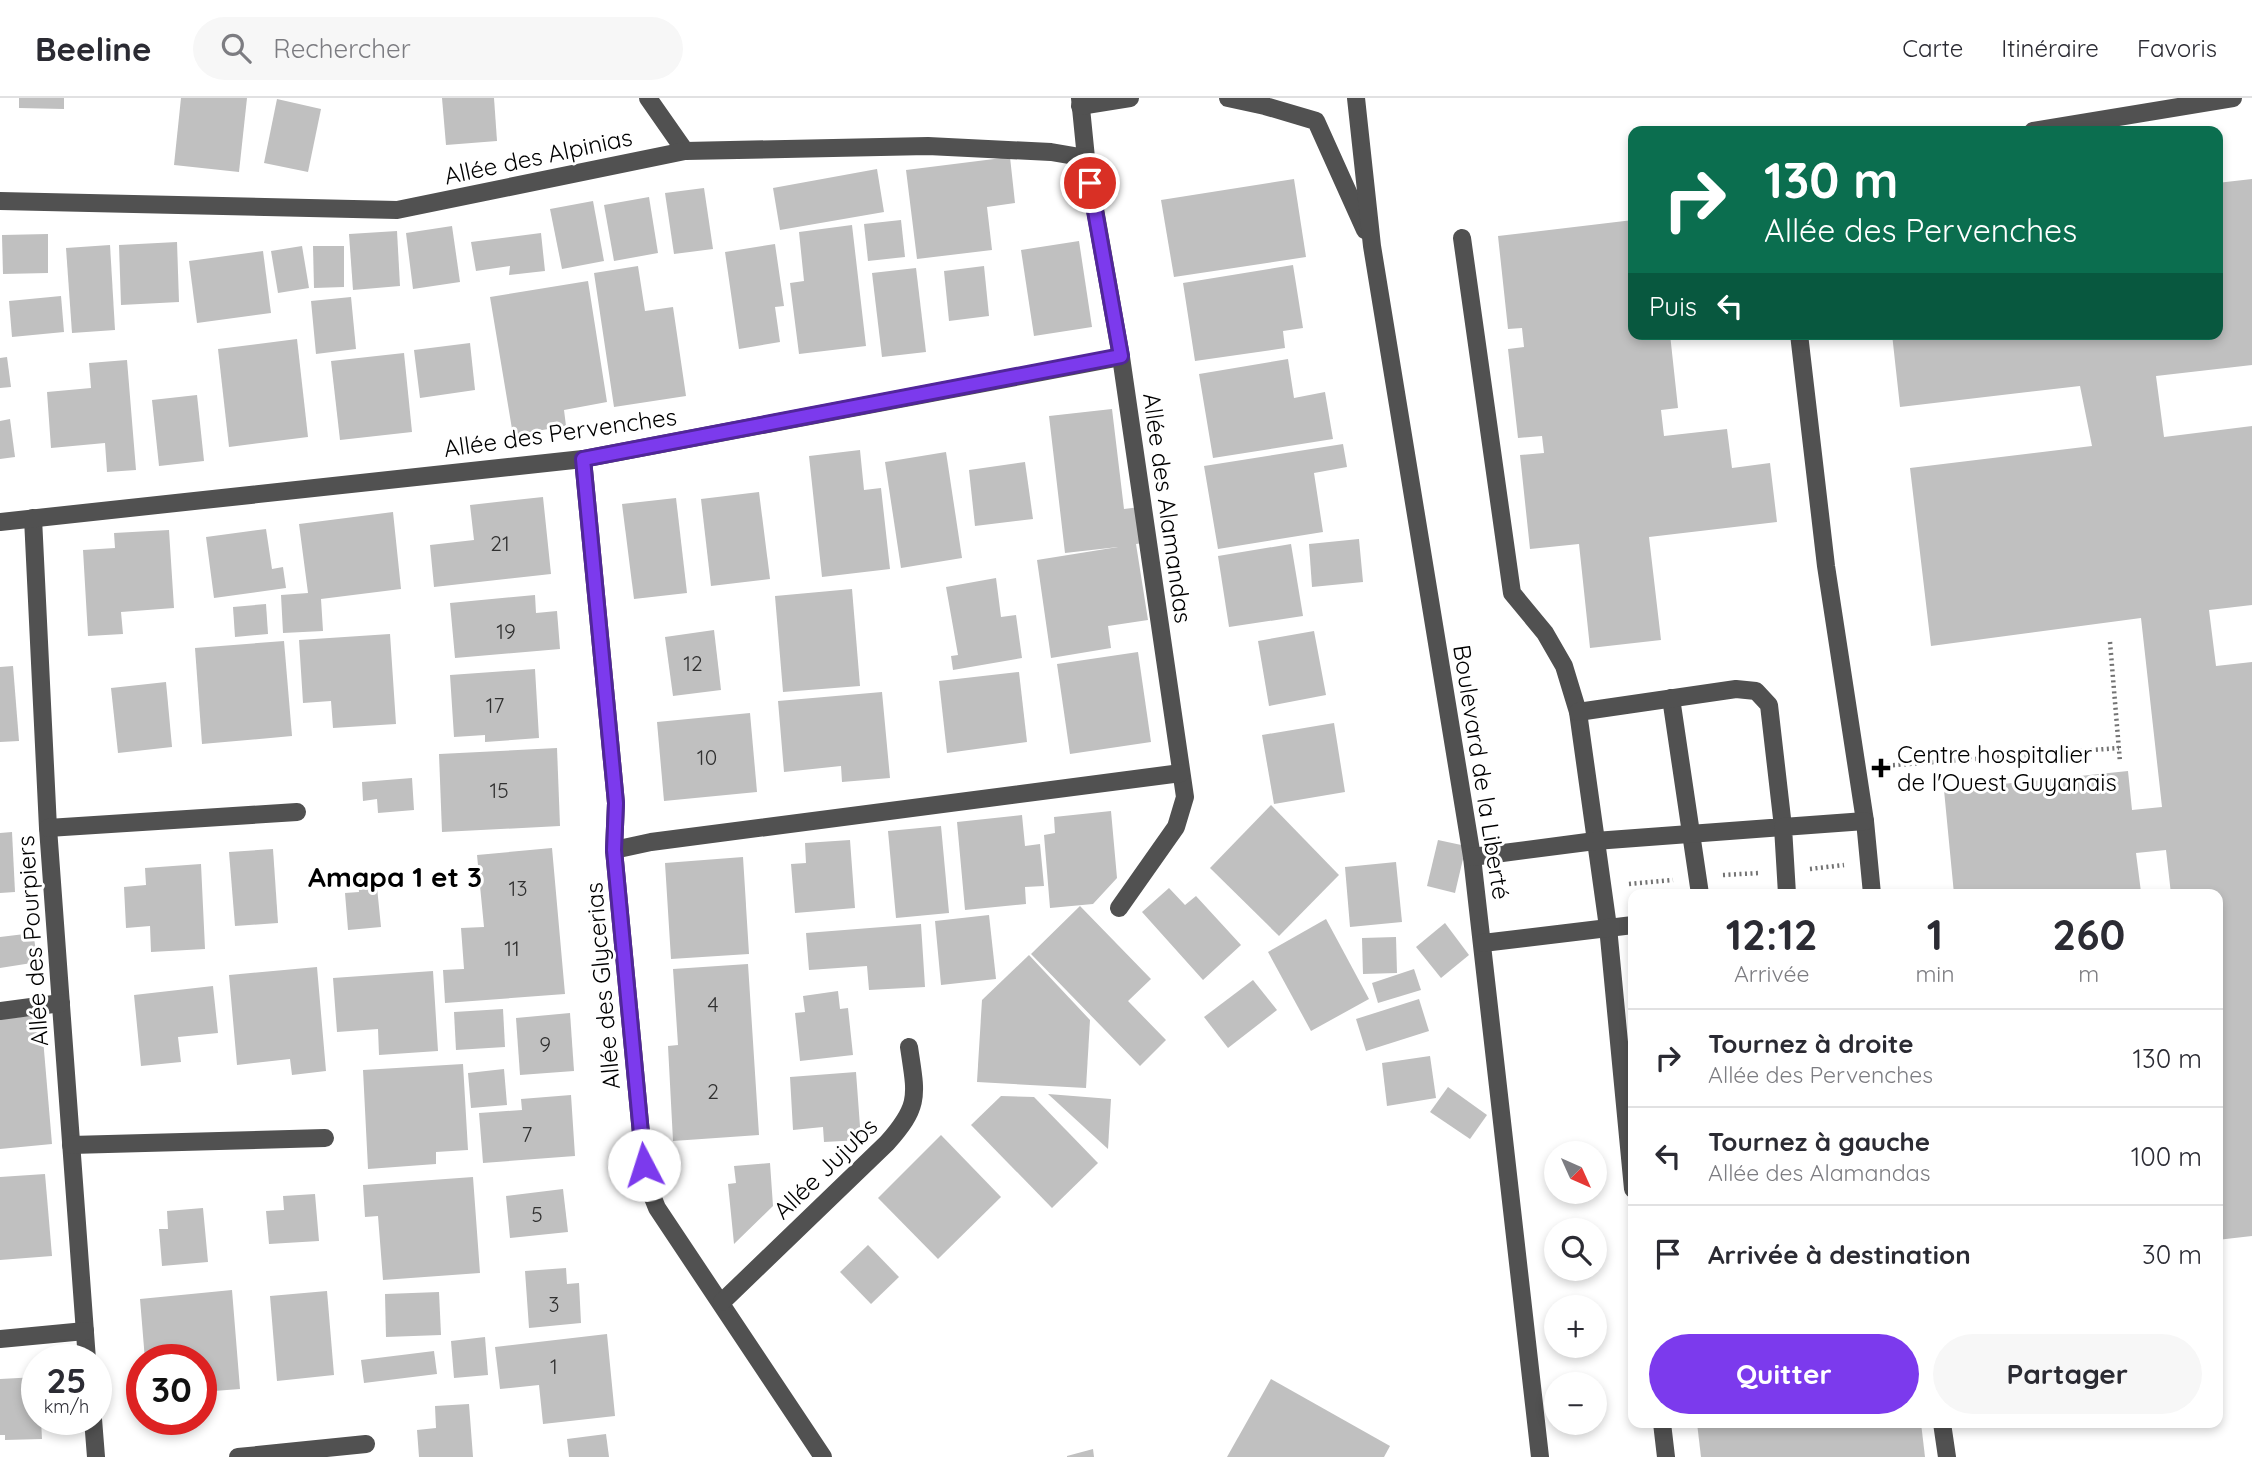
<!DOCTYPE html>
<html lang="fr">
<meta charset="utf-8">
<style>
:root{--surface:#fff;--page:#f7f7f7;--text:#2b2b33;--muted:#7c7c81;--line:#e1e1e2;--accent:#7c3aed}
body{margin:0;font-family:Quicksand,sans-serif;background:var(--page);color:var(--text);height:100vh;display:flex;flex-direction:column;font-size:26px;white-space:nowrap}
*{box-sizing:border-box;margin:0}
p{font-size:23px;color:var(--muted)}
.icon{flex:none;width:38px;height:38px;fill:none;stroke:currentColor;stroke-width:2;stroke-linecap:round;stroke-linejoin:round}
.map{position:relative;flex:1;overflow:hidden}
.drawer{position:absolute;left:1628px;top:791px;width:595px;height:539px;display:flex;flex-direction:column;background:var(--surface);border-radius:14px;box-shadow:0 4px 10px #0003}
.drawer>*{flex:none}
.guide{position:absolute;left:1628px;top:28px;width:595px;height:214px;border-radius:14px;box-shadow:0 4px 10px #0003;background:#0b6e4f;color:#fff;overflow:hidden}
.needle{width:46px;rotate:135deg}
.buttons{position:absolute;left:1544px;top:1043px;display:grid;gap:14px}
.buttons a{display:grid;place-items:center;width:63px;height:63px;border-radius:50%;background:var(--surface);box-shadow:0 4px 10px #0003;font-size:35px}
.speed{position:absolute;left:21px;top:1246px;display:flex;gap:14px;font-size:35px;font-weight:700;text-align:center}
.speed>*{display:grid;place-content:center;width:91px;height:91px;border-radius:50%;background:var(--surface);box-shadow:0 4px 10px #0003;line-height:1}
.speed small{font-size:18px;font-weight:400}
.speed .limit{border:10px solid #d22;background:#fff;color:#111}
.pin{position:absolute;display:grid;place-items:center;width:60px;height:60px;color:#fff;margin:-30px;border:4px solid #fff;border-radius:50%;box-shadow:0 2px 7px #0007}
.me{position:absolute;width:77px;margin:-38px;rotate:355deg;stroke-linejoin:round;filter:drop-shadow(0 0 5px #0008)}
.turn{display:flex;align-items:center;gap:24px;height:147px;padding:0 21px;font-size:32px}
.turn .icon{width:91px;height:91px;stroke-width:2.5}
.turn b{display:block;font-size:49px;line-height:60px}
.then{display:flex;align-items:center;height:66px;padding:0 21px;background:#0003;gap:14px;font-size:26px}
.eta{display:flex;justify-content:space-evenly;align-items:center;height:119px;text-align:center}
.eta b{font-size:42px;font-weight:700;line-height:49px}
.button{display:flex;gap:14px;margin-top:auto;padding:14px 21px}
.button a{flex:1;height:80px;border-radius:42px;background:var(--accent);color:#fff;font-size:28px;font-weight:700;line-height:80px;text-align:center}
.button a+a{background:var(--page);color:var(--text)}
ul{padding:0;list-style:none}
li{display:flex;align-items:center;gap:21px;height:98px;padding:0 21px;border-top:2px solid var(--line)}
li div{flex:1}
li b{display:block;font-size:26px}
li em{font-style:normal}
header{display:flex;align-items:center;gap:42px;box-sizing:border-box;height:98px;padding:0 35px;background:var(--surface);border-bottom:2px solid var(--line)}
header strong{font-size:33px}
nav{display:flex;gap:38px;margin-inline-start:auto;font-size:24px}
.search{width:490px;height:63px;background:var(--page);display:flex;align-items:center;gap:18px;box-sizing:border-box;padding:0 24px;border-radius:38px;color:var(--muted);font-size:26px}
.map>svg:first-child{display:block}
.building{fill:#c0c0c0}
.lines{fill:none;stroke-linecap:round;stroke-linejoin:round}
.path{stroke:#737373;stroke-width:4.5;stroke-dasharray:2 3.5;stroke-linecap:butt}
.minor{stroke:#515151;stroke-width:18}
.route-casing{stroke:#51269a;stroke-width:18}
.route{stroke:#7c3aed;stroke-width:12}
.poi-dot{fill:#000;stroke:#fff;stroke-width:2.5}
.labels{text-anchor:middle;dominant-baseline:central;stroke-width:6;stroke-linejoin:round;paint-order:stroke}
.number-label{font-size:21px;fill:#303030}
.street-label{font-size:24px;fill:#000;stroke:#fff}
.poi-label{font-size:24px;fill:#000;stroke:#fff;text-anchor:start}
.quarter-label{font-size:28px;font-weight:bold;fill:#000;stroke:#fff}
</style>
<header>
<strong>Beeline</strong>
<div class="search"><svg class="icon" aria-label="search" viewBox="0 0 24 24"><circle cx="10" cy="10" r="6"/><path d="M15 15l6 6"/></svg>Rechercher</div>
<nav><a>Carte</a><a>Itinéraire</a><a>Favoris</a></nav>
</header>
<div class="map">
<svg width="2252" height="1359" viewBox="0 0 2252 1359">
<rect width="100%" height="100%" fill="#fff"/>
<!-- building -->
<g class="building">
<polygon points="19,0 64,0 64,11 19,10"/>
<polygon points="181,0 247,0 239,74 174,67"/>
<polygon points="442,0 494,0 497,43 446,47"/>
<polygon points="277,1 321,11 308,74 264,65"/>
<polygon points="1010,59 1015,105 987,109 992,152 917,161 906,72"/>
<polygon points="877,71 884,114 780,132 773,90"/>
<polygon points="1294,81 1306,159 1174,179 1161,102"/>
<polygon points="2252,81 2252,267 2156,278 2164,339 2252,328 2252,507 2209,512 2216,568 2252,564 2252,1138 2217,1142 2217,796 2171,796 2166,752 2136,755 2141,794 2116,796 1954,796 1944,692 2128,673 2132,712 2162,709 2141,520 1931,548 1910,370 2092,348 2080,288 1900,309 1892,236 2217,236 2217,85"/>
<polygon points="704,90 713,151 674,156 665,95"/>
<polygon points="649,99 658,155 614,163 604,107"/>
<polygon points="593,103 604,163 562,171 550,111"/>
<polygon points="901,122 905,159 868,163 864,126"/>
<polygon points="1633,122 1633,236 1670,236 1678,310 1661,312 1664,338 1727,331 1732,370 1770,365 1777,424 1649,439 1661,542 1590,550 1579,446 1530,451 1520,357 1544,355 1542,338 1518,340 1508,251 1524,249 1522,230 1508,231 1498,138"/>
<polygon points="852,127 866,248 799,256 790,185 804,183 799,134"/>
<polygon points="452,128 460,184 413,191 406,135"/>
<polygon points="397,133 400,188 353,192 349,136"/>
<polygon points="541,135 545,173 509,177 510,168 476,173 471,144"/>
<polygon points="48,136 48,175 3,176 2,137"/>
<polygon points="1079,143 1092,229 1034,238 1021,152"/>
<polygon points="177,144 179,204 121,207 119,147"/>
<polygon points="775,146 784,208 775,209 780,244 739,251 725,154"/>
<polygon points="110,147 115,232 72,235 66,150"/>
<polygon points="302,148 309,190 278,195 271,153"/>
<polygon points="313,148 344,148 344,189 314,190"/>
<polygon points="263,153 271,215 197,225 189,163"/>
<polygon points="1293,167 1303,230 1283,233 1285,250 1195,263 1183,185"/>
<polygon points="638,168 645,213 673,209 686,298 614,309 594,175"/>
<polygon points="984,168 989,218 949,223 944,173"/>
<polygon points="916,170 926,254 882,259 872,175"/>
<polygon points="588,183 607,304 564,312 566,328 513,337 490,199"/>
<polygon points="61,198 64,234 12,239 9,203"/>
<polygon points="351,199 356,251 316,256 311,203"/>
<polygon points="297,241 308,339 229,349 218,251"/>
<polygon points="470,245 475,292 420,300 414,252"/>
<polygon points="404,255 412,334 340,342 331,263"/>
<polygon points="7,259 11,289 0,290 0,260"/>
<polygon points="1288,261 1294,300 1325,294 1333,341 1213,360 1199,276"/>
<polygon points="127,262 136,372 107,374 105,345 51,350 47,294 91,290 89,265"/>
<polygon points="197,297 204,363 159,368 152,302"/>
<polygon points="1112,311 1124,411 1140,409 1144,445 1136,446 1148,522 1108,528 1111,550 1051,560 1037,462 1118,449 1065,455 1049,318"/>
<polygon points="10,321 15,359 0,361 0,323"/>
<polygon points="1343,346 1347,369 1314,375 1323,434 1218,451 1204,368"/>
<polygon points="860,352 864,392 881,390 890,471 822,479 809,358"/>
<polygon points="946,354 962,460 901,470 885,364"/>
<polygon points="1025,364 1033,421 975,428 969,372"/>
<polygon points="759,394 770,481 711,488 701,401"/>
<polygon points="543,399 551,476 434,489 430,447 474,442 470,407"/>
<polygon points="676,400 687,495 634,501 622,406"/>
<polygon points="393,414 401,491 321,501 323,533 283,535 281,497 308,495 299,426"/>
<polygon points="266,431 272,471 283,469 286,490 214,500 206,439"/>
<polygon points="169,432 174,510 121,514 123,536 88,538 83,452 115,450 114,435"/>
<polygon points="1359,441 1363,484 1312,489 1309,446"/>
<polygon points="1291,446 1303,518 1229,529 1218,458"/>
<polygon points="996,480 1001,519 1016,517 1022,560 953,572 951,558 958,557 946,489"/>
<polygon points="852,491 860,588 783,594 775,498"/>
<polygon points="535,497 536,515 557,513 560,551 455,560 450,505"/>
<polygon points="266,506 268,536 235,539 233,509"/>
<polygon points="714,532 721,592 673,598 665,539"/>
<polygon points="1314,533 1326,597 1269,608 1258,543"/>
<polygon points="390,536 396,626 333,630 331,603 303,605 299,542"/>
<polygon points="284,543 292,638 202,646 195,550"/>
<polygon points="1138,554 1151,644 1070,656 1057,566"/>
<polygon points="13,568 19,643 0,644 0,569"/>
<polygon points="535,571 539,640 485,644 485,637 454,639 450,577"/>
<polygon points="1019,574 1027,644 947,655 939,583"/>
<polygon points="166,584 172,649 118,655 111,590"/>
<polygon points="882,594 890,680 842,684 841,668 784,674 778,603"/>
<polygon points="750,615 757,694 664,703 657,624"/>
<polygon points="1334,625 1345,694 1274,706 1262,637"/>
<polygon points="557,650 560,728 442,734 439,656"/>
<polygon points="412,680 414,712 378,715 377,701 363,703 362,684"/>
<polygon points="1271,707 1339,777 1279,838 1210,770"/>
<polygon points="1111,713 1117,780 1093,806 1050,810 1044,737 1055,735 1054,719"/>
<polygon points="1022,717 1025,748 1040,746 1044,788 1025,789 1026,806 965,812 957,724"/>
<polygon points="941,728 949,815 896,820 888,733"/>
<polygon points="12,734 15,794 0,795 0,735"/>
<polygon points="850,742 855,810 795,815 791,766 806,765 805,745"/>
<polygon points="1438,742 1466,748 1455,795 1427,788"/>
<polygon points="552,750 565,896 445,905 443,872 464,871 461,830 484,829 477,757"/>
<polygon points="273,751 278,825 235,828 229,754"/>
<polygon points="743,759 749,856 671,861 665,765"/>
<polygon points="1396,764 1402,824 1350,829 1345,769"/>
<polygon points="201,766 205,851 151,854 150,828 126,830 124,789 146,787 145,770"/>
<polygon points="376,779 381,829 348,832 345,795 359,794 358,781"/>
<polygon points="1169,790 1185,807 1196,798 1241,847 1203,882 1142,814"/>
<polygon points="1080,808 1151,881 1128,903 1166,942 1140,968 1031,856"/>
<polygon points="989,817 996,881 941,887 935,823"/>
<polygon points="1326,821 1369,901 1311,933 1268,854"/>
<polygon points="1445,825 1469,857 1441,880 1416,849"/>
<polygon points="921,826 925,889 869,892 867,868 809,872 806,835"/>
<polygon points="33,835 38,864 0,870 0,839"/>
<polygon points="1396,839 1397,875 1363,876 1362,840"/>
<polygon points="1029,857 1090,922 1086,990 977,984 982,902"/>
<polygon points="748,866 759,1037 673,1043 668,948 678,947 673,871"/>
<polygon points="317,869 326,973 292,977 290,961 237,967 229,877"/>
<polygon points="1414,871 1421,892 1378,905 1372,885"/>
<polygon points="433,873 438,953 379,957 378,931 337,934 333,880"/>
<polygon points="1253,882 1277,912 1228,950 1204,919"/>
<polygon points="213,888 218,935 178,939 181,964 141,968 134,897"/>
<polygon points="838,893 840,911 848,910 853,957 800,963 795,915 805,914 803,898"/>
<polygon points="1419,901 1429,933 1366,953 1356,921"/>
<polygon points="503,911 505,949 456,952 454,914"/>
<polygon points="570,915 574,973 520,977 516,920"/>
<polygon points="41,917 52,1046 0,1051 0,921"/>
<polygon points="1430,958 1436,1000 1387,1008 1382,965"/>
<polygon points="463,966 468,1052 436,1054 436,1066 368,1071 363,972"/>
<polygon points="504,971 507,1007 471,1010 468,975"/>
<polygon points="856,974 861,1042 824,1044 823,1029 793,1032 790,979"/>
<polygon points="1448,989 1487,1017 1470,1041 1430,1014"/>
<polygon points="1048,996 1111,1001 1108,1051"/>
<polygon points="571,997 575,1058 483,1065 479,1015 522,1012 521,1001"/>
<polygon points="1001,998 1034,999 1098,1065 1052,1110 971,1027"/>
<polygon points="941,1037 1001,1099 938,1161 878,1100"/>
<polygon points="770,1065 773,1108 734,1146 728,1086 736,1085 734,1068"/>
<polygon points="45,1076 52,1158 0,1162 0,1079"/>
<polygon points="473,1079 480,1175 383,1182 378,1118 365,1119 363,1087"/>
<polygon points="563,1091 568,1134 510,1140 506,1098"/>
<polygon points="315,1096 319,1143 269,1146 266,1113 284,1112 283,1098"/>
<polygon points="203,1110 208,1164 162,1168 159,1131 168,1131 167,1113"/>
<polygon points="868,1147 899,1179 871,1206 840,1174"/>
<polygon points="566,1170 567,1186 579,1185 581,1225 529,1230 525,1173"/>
<polygon points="232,1192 240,1291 201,1294 201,1262 145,1262 140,1201"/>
<polygon points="327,1193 334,1277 277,1283 270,1198"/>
<polygon points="439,1194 441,1237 386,1239 385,1196"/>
<polygon points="607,1236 615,1318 543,1326 539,1287 500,1291 495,1249"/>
<polygon points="485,1239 488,1277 454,1280 451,1243"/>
<polygon points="434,1253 437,1276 364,1285 361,1262"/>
<polygon points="37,1279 37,1321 41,1321 42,1341 5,1342 5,1337 0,1337 0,1281"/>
<polygon points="1271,1281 1390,1348 1384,1359 1227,1359"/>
<polygon points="469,1306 473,1359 419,1359 417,1332 436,1330 435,1308"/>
<polygon points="1697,1325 1921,1325 1925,1359 1701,1359"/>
<polygon points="606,1336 609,1359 569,1359 567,1341"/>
<polygon points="1093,1351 1094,1359 1067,1359 1067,1358"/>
</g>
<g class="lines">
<!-- path -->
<g class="path">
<polyline points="2110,544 2120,664"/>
<polyline points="1882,668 2119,650"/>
<polyline points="1810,771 1844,767"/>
<polyline points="1723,777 1760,775"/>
<polyline points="1629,786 1673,782"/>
</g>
<!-- minor -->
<g class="minor">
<polyline points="648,0 685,53"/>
<polyline points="1080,0 1086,60 1121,259 1185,699 1176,729 1119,810"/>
<polyline points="1228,0 1265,8 1316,23 1365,132"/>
<polyline points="1356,0 1372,148 1472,759 1540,1359"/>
<polyline points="1080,8 1130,0"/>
<polyline points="2033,33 2233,0"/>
<polyline points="0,103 397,112 685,53 928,48 1051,54 1086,60"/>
<polyline points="1462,140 1512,495 1545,535 1564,568 1578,614 1608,829 1633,1091"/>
<polyline points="1799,236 1826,468 1865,723 1872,796"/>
<polyline points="583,361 616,705 614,752 644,1067 647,1085 657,1110 823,1359"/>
<polyline points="33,420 48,730 87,1262"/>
<polyline points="0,424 583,361 1121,259"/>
<polyline points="1671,600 1700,796"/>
<polyline points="48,730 297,714"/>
<polyline points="614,752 651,744 1181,675"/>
<polyline points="1472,759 1595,743 1783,729 1769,607 1756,593 1736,591 1578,614"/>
<polyline points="1787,796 1783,729 1865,723"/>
<polyline points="1483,845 1633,827"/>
<polyline points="0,913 61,905"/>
<polyline points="71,1047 325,1040"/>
<path d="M722,1204L887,1045C921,1007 916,997 909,949"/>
<polyline points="0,1241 85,1233"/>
<polyline points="93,1321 96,1359"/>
<polyline points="1662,1325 1666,1359"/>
<polyline points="1942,1325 1947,1359"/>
<polyline points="238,1359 366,1346"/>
</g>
</g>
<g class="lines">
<defs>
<polyline id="route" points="644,1067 614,752 616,705 583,361 1121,258 1090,85"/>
</defs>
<!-- route casing -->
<use href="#route" class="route-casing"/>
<!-- route -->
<use href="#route" class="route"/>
</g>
<!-- markers -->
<path class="poi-dot" d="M1877.5 659.5h7v7h7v7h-7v7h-7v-7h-7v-7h7z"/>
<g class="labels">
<!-- number labels -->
<g class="number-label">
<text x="500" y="445">21</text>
<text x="506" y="533">19</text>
<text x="693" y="565">12</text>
<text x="495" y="607">17</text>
<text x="707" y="659">10</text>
<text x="499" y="692">15</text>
<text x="518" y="790">13</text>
<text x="512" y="850">11</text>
<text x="713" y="906">4</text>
<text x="545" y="946">9</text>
<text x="713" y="993">2</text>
<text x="527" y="1036">7</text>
<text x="537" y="1116">5</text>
<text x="554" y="1206">3</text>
<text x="554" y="1268">1</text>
</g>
<!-- street labels -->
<g class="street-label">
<text transform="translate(538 58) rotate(-12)">Allée des Alpinias</text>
<text transform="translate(560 334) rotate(-8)">Allée des Pervenches</text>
<text transform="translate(1168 410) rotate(82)">Allée des Alamandas</text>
<text transform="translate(1482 674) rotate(81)">Boulevard de la Liberté</text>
<text transform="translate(32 843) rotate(-94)">Allée des Pourpiers</text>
<text transform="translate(602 888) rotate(-95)">Allée des Glycerias</text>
<text transform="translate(825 1070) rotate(-44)">Allée Jujubs</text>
</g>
<!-- poi labels -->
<g class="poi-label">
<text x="1897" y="656">Centre hospitalier<tspan x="1897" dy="28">de l'Ouest Guyanais</tspan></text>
</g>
<!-- quarter labels -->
<g class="quarter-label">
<text x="395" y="778">Amapa 1 et 3</text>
</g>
</g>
</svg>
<div class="buttons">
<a><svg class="needle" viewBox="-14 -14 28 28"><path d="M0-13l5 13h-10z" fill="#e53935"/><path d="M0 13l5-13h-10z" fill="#7c7c81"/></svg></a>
<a><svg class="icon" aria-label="search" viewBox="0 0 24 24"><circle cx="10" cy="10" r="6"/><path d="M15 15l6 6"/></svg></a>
<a>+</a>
<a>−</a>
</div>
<div class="speed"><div>25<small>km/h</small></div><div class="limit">30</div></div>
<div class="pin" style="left:1090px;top:85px;background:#d93025"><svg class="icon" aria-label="arrive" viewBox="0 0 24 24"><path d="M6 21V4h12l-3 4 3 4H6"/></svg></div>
<svg class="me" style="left:644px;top:1067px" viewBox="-20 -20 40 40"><circle r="19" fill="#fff"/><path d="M0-13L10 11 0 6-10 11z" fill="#7c3aed"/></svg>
<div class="guide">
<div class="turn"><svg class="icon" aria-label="right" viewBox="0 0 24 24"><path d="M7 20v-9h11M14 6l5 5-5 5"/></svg><div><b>130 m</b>Allée des Pervenches</div></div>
<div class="then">Puis<svg class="icon" aria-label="left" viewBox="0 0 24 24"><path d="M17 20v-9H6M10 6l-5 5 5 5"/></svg></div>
</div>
<section class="drawer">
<div class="eta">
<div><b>12:12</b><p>Arrivée</p></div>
<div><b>1</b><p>min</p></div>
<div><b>260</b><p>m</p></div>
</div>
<ul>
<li><svg class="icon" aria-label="right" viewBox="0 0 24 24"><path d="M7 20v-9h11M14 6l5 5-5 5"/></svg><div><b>Tournez à droite</b><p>Allée des Pervenches</p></div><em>130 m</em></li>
<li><svg class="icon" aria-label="left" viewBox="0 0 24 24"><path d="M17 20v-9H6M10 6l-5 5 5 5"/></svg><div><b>Tournez à gauche</b><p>Allée des Alamandas</p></div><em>100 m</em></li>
<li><svg class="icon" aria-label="arrive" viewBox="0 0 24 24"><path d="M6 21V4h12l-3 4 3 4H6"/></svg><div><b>Arrivée à destination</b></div><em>30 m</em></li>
</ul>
<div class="button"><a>Quitter</a><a>Partager</a></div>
</section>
</div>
